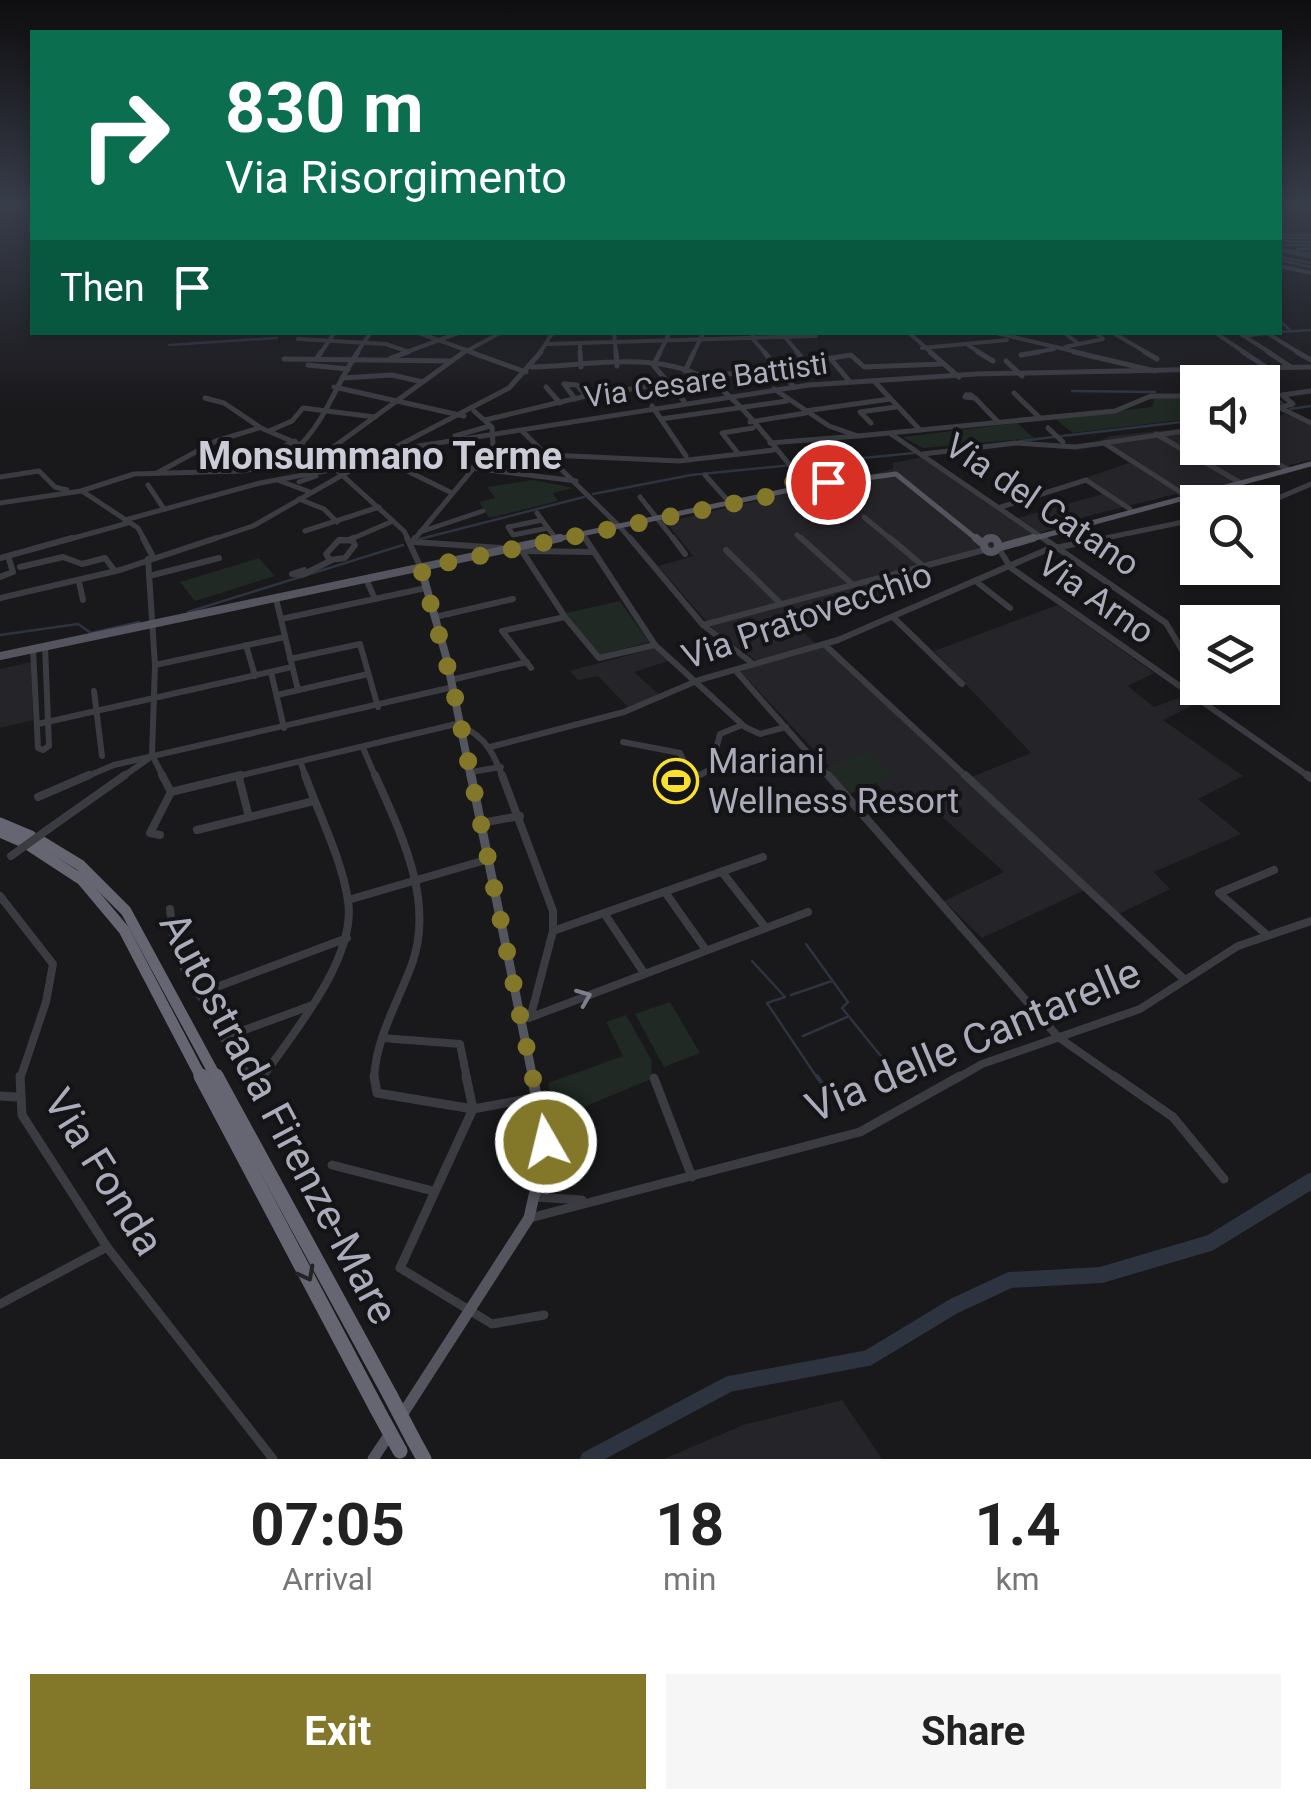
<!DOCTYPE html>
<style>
:root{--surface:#fff;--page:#f6f6f6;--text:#222;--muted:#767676;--accent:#837729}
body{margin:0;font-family:Roboto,sans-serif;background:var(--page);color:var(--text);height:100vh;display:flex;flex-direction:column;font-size:38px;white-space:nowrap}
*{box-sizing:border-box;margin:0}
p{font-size:32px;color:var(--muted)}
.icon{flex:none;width:55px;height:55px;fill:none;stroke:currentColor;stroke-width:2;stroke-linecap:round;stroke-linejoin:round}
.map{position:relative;height:1459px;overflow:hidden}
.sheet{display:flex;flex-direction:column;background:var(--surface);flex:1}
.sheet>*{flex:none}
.hud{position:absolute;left:30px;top:30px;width:1252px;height:305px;border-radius:0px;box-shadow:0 5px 15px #0003;background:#0b6e4f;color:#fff;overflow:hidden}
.controls{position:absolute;left:1180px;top:365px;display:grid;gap:20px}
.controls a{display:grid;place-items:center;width:100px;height:100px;border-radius:0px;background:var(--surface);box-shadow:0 5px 15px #0003;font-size:50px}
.pin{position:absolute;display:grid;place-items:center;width:85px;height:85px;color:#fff;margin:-42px;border:5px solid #fff;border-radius:50%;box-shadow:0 2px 10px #0007}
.me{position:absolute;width:110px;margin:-55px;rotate:352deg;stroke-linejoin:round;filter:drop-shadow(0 0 8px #0008)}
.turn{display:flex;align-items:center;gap:35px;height:210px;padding:0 30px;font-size:45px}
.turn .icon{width:130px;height:130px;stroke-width:2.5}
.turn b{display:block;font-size:70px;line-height:85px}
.then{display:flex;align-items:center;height:95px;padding:0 30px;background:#0003;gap:20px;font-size:38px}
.eta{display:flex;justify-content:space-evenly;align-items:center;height:170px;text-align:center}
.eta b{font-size:60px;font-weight:700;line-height:70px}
.action{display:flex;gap:20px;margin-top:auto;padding:20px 30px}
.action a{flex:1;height:115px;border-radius:0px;background:var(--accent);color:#fff;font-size:40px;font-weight:700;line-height:115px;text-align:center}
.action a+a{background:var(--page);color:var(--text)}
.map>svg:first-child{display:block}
.built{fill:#252428}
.green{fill:#202923}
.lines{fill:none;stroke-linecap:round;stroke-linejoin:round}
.stream-far1{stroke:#2d3440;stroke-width:2.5}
.stream{stroke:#2d3440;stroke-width:4}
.river{stroke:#2d3440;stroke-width:16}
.minor-far4{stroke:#3b3b42;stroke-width:4}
.minor-far3{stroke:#3b3b42;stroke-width:5}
.minor-far2{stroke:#3b3b42;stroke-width:6}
.minor-far1{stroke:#3b3b42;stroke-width:8}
.minor{stroke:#3b3b42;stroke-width:9}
.major-far3{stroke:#55555f;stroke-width:5}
.major-far2{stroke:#55555f;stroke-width:8}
.major-far1{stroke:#55555f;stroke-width:9}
.major{stroke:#55555f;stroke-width:11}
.highway-far1{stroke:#656671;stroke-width:11}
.highway{stroke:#656671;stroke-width:15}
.minor-bridge{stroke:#3b3b42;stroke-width:8}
.highway-bridge{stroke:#656671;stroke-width:15}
.oneway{stroke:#7e7f8b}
.oneway2{stroke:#242428}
.route{stroke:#837729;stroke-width:18;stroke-dasharray:0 32.4}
.labels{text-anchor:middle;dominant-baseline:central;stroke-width:8;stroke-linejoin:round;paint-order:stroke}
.far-street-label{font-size:30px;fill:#aaacbb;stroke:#141316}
.street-label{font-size:35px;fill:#aaacbb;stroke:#141316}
.poi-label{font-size:35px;fill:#aaacbb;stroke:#141316;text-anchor:start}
.far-district-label{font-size:38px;font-weight:bold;fill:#cbccd7;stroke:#141316}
.near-street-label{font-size:42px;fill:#aaacbb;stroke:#141316}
</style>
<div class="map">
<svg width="1311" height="1459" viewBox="0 0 1311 1459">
<rect width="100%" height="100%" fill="#19181b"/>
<!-- built -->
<g class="built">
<polygon points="1285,414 1311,425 1311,460 1289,465 1293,472 1187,500 1176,494 1084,517 995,550 908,573 920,584 798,627 815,643 831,647 969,778 1031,753 934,651 1058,605 1154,673 1128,686 1154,707 1184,696 1195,704 1163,720 1243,776 1198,799 1241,834 1154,872 1170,889 1119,914 1089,888 982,938 944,901 1004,872 921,798 900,807 861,769 831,768 741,672 761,664 714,630 658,566 693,556 666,522 893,469 893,463 928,456 1018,518 1102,494 1082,479 1129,463 1097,442 1110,436 1197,427 1198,448 1262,448 1263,419"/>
<polygon points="654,648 671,660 634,672 663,698 632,711 598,676 578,680 570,671"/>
<polygon points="31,662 33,720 0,728 0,669"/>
<polygon points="842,1400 882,1459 664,1459 743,1425"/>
</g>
<!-- green -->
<g class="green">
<polygon points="1152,397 1197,397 1197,418 1073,433 1054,418 1152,407 1154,400 1147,399"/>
<polygon points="1017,423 1034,438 923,448 903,437"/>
<polygon points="533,480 574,488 553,493 558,501 489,518 479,502 495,498 487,487"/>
<polygon points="259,558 275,576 195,601 180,582"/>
<polygon points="620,601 649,642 600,655 566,613"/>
<polygon points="870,751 894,775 849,794 826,768"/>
<polygon points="670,1002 700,1053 664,1067 635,1014"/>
<polygon points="626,1015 652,1061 651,1079 555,1119 548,1083 623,1056 606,1022"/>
</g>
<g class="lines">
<!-- stream-far1 -->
<g class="stream-far1">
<polyline points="1280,235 1311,235"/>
<polyline points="1280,238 1311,238"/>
<polyline points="1280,241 1311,242"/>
<polyline points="1280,245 1311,245"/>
<polyline points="1280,249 1311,254"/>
<polyline points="1297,249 1311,249"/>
<polyline points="1280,251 1311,257"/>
<polyline points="1280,257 1311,263"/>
<polyline points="1283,261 1311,267"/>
<polyline points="1280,321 1290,330"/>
<polyline points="1280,332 1311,330"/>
<polyline points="169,345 277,338"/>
<polyline points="1072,391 1155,392"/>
<polyline points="1274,397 1282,403"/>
<polyline points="1290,409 1311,406"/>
<polyline points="1262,413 1277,411"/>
<polyline points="1020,441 1198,420"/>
<polyline points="593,494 691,475 914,453"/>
<polyline points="420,539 584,497"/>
<polyline points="188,612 403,545"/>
<polyline points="0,635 78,624 91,633 139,622"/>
<polyline points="806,944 848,1002 842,1008 888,1065"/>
<polyline points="752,961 785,997 767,1003 818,1079"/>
<polyline points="791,995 832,981"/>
<polyline points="803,1036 847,1017"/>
</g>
<!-- stream -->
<polyline class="stream" points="817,1076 828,1093"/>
<!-- river -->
<polyline class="river" points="588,1459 729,1384 868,1358 954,1306 1010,1280 1101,1275 1210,1243 1311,1181"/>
<!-- minor-far4 -->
<g class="minor-far4">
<polyline points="1280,266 1311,273"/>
<polyline points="416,332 477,354"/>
<polyline points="614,332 616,354"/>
<polyline points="754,332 752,338 766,354"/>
<polyline points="787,332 785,337 799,354"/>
<polyline points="908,332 933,354"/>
<polyline points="992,332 1085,354"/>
<polyline points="1063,332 1079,344"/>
<polyline points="1214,332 1247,354"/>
<polyline points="1238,332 1272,354"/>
<polyline points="1115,334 1149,354"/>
<polyline points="1243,336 1267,333 1301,354"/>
<polyline points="298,339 386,344 409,352"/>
<polyline points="580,343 580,354"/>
<polyline points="547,344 816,336"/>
<polyline points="968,345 982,354"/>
<polyline points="1065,347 1103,339 1095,332"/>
<polyline points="922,348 1007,340"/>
<polyline points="320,354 335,332"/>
<polyline points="356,354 371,332"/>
<polyline points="401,354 461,332"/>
<polyline points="461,354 502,332"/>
<polyline points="539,354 553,332"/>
<polyline points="659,354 670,332"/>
<polyline points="693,354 704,332"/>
<polyline points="1026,354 1054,349"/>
</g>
<!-- minor-far3 -->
<g class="minor-far3">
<polyline points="470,352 526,372"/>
<polyline points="580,352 581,367"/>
<polyline points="616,352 617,366"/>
<polyline points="764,352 794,387"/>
<polyline points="797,352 804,361"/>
<polyline points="930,352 959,377"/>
<polyline points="978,352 993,361"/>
<polyline points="1074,352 1155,371"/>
<polyline points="1145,352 1157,359"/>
<polyline points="1243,352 1266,367"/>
<polyline points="1268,352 1291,367"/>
<polyline points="1297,352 1311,360"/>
<polyline points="1021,355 1039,352"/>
<polyline points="317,358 321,352"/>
<polyline points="391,358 408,352"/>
<polyline points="284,359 452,361"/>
<polyline points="831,359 850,382"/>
<polyline points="1006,361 1022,376"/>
<polyline points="654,364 660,352"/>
<polyline points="308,365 348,369"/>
<polyline points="654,366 684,401"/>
<path d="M532,367C593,366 670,347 721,389C749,412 771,443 794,470L807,476"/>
<polyline points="685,371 694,352"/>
<polyline points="342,378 392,375 423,382"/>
<polyline points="874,381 920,430"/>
<polyline points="334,387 464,416"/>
<polyline points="546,387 560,403"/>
<polyline points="774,389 829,426 858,436 1115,411 1151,396 1198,396"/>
<polyline points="1014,393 1040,418"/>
<polygon points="966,395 971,395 974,398 965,397"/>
<polyline points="205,398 224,403 261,428 322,454"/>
<polyline points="975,398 998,422"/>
<polyline points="575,399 564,384 577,385 586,396"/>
<polyline points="1262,399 1311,423"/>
<polyline points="652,406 686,456"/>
<polyline points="1281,407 1293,404 1282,395 1311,391"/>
<polyline points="805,411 890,399"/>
<polyline points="661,419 787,401"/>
<polyline points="485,420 586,396 851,355 864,367 942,364"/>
<polyline points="750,422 806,413"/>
<polyline points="871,423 860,412 896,407"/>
<polyline points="1048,428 1063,442"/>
<polyline points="269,431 292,421 303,408 375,417"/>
<polyline points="523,432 618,525"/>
<polyline points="891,434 1047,541"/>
<polyline points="1156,434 1239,482"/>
<polyline points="455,436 490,426"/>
<path d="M302,443C327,417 337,382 358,352"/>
<polyline points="770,443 857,436"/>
<polyline points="1250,448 1287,469"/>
<polyline points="399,449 809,385 976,374 1311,367"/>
<polyline points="255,451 266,455 295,441"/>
<polyline points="344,451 347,459 357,458 349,454"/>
<polyline points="737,452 722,433 753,428"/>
<polyline points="352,453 365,448"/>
<polyline points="923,454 1016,443 1075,447 1104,443"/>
<polyline points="549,455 679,461 774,450"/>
<polyline points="321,456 464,352"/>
<polyline points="321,456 404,531 409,541"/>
<polyline points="379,457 450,492"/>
<polyline points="472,468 576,481"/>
<polyline points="157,473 216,441 259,428"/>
<polyline points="705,475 731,504"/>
<polyline points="0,477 39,471 55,487 67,490"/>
<polyline points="280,481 310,492"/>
<polyline points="299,482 316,476"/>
<polyline points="148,485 164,509"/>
<polyline points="82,491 138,528 145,541"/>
<polyline points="1185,495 1104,443 1198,429"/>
<polyline points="640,497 675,541"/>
<polyline points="299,499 324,509 337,522"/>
<polyline points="0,503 81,491 134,474 242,471 321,456"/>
<polyline points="1262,505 1311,484"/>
<polyline points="1001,507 1086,480 1130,509"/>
<polyline points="537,513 556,539"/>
<polyline points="864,517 893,541"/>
<polyline points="125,520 260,483 363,464 509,388 541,352"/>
<polyline points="542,520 508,527 513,535 548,528"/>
<polyline points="621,528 632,541"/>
<polyline points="305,531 379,507"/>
<polyline points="420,532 483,511"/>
<polyline points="583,535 587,541"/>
<polyline points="797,535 804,541"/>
<polyline points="349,540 393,521"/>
<polyline points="63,541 128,523"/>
<polyline points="208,541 253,526 353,469"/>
<polyline points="338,541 353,541"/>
<polyline points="413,541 493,445 492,427 474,411"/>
<polyline points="1091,541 1198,519"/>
</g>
<!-- minor-far2 -->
<g class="minor-far2">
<polyline points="143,538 153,557"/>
<polyline points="407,538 421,568"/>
<polyline points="585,538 655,645 745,727 760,734 786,727"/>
<polyline points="630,538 703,625 752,663"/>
<polyline points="673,538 685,554"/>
<polyline points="801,538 853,585"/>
<polyline points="890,538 923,566"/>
<polyline points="1043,538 1166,623 1191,665 1197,700"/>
<polygon points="339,540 352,540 355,545 345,558 330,560 326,554"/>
<polyline points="349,540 353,538"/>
<polyline points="412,542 415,538"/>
<polyline points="414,542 501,548"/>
<polyline points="520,548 565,617 599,658 655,645"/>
<polyline points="999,549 1011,568 1311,778"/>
<polyline points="726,550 781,604"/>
<polyline points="522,551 593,552"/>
<polyline points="0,558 72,538"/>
<polyline points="148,559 155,665 152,755 164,778"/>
<polyline points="20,567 63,557 82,564 105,558 115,571"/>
<polyline points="304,570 292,574 302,575 330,561"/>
<polyline points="149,576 219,558"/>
<polyline points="0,577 13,572 8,556"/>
<polyline points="366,579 375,599"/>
<polyline points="79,582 83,600"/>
<polyline points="978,583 1010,608"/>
<polyline points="0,598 120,570 216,538"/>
<polyline points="276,599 298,690"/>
<polyline points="435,617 513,599"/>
<polyline points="893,617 962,684"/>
<polyline points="281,619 426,588"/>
<polyline points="703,625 988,549"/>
<polyline points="824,644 968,778"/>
<polyline points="246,645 255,676"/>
<polyline points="33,649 38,748 43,750 49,746 45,646"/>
<polyline points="290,659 360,644 378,707"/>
<polyline points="155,665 285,637"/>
<polyline points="531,668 502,631 565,617"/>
<polyline points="735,670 830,778"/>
<polyline points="271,672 284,728"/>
<polyline points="451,680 527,662"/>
<polyline points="94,691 102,756"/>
<polyline points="277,695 368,674"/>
<polyline points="38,724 292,667"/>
<path d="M461,726C486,737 494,754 503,778"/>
<polyline points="623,742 680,753 688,771 700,775 711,769 720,734 742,725"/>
<polyline points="490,747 624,712 699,680 838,640 1046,550 1103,538"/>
<polyline points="363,748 376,778"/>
<polyline points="301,763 306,778"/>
<polyline points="471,772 501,767"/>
<polyline points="83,778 114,765 453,687"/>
<polyline points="121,778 148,759"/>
<polyline points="230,778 460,723"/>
</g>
<!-- minor-far1 -->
<g class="minor-far1">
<polyline points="162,775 171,792 241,775"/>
<polyline points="502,775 553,911 553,931 532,1011 523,1020"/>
<polyline points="828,775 1058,1037 1118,1079"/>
<polyline points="965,775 1185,980"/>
<polyline points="1307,775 1311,778"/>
<polyline points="239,778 249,817"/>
<polyline points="38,797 89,775"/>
<polyline points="481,823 520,816"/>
<polyline points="47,830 125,775"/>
<polyline points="197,830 314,801"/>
<polyline points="160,835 150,833 171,792"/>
<polyline points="722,872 766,928"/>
<polyline points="665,892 706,950"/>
<polyline points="0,896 53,964 46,1002 20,1079"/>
<polyline points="348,900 489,859"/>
<polyline points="170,909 175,953 250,1079"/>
<polyline points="604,913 644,973"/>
<polyline points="553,931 763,857"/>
<polyline points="1267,935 1219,893 1274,870"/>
<polyline points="198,994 347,938"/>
<polyline points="529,1018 808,912"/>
<polyline points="223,1038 310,1006"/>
<polyline points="382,1038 460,1044 467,1079"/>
<path d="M261,1079C293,1033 357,958 348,901C342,859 319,815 305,775"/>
<path d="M374,1079C376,1036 399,1001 413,961C434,898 400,832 375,775"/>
<polyline points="956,1079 982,1064 1140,1009 1238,946 1311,921"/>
</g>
<!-- minor -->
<g class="minor">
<polyline points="20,1076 22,1115 107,1247 273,1459"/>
<polyline points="245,1076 259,1082 263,1076"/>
<polyline points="374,1076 377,1093 473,1109 539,1097"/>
<polyline points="466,1076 473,1109 400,1268 492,1324 544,1315"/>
<polyline points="1114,1076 1173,1117 1224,1179"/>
<polyline points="654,1078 692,1177"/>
<polyline points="0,1096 16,1097"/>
<polyline points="332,1165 433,1191"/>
<polyline points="536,1197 582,1200"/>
<polyline points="530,1218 860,1132 960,1076"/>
<polyline points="0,1304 107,1247"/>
</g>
<!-- major-far3 -->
<g class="major-far3">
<polygon points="804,476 815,479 817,484 804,487 794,482"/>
<polyline points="815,485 896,474 979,541"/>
<polyline points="548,541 804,487"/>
<polyline points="1024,541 1311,464"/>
</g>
<!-- major-far2 -->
<g class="major-far2">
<polyline points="976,538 982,543"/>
<circle cx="991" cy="545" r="7"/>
<polyline points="1001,547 1033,538"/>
<polyline points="421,568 447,660 471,778"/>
<polyline points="0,656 560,538"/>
</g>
<!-- major-far1 -->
<polyline class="major-far1" points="471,775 533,1079"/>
<!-- major -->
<g class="major">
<polyline points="402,1415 529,1218 546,1142 532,1076"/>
<polyline points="373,1459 389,1435"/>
</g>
<!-- highway-far1 -->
<g class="highway-far1">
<polyline points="0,823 31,836"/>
<polyline points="0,832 23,842"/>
<polyline points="39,840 80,865 126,911 217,1079"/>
<polyline points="30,846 82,880 124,930 202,1079"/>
</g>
<!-- highway -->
<g class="highway">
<polyline points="201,1076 377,1409"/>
<polyline points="216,1076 390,1395"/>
<polyline points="413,1439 424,1459"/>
</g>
<!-- minor-bridge -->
<polyline class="minor-bridge" points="11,856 47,830"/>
<!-- highway-bridge -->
<g class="highway-bridge">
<polyline points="390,1395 413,1439"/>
<polyline points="377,1409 400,1451"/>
</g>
</g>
<!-- one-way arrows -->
<defs><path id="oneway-chevron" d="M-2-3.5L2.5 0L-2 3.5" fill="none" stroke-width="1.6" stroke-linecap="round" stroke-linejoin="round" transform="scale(2.5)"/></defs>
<use class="oneway" href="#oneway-chevron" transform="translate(584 997) rotate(-22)"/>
<use class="oneway2" href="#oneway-chevron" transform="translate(307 1274) rotate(62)"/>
<!-- sky -->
<linearGradient id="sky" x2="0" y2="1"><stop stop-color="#0e0d0f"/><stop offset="0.5" stop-color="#383d4a"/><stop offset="1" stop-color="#383d4a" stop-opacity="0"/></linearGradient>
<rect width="1311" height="410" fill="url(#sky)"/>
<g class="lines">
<!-- route -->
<polyline class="route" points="546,1142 453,687 421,568 780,494 800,476 828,482"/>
</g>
<!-- icons -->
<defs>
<symbol id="stadium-ring" viewBox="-11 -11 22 22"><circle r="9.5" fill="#141316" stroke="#fadf31" stroke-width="1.5"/><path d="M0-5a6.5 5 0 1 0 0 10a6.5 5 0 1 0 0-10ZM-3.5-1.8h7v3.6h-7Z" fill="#fadf31"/></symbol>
</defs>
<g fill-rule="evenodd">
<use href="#stadium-ring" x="651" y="756" width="50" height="50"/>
</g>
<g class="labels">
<!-- far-street labels -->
<g class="far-street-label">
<text transform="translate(706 380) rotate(-8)">Via Cesare Battisti</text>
</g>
<!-- street labels -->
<g class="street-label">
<text transform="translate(1042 505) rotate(34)">Via del Catano</text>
<text transform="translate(1096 598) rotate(35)">Via Arno</text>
<text transform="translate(807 616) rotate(-19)">Via Pratovecchio</text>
</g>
<!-- poi labels -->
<g class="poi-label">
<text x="708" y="761">Mariani<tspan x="708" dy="40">Wellness Resort</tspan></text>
</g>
<!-- far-district labels -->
<g class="far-district-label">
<text x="380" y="456">Monsummano Terme</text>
</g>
<!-- near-street labels -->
<g class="near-street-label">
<text transform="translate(973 1040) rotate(-23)">Via delle Cantarelle</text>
<text transform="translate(279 1118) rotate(62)">Autostrada Firenze-Mare</text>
<text transform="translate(104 1172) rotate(58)">Via Fonda</text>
</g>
</g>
</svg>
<div class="controls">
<a><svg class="icon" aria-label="sound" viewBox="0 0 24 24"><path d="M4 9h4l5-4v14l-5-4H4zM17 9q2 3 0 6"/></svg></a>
<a><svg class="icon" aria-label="search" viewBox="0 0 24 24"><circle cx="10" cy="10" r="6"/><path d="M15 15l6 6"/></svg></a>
<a><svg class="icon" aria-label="layers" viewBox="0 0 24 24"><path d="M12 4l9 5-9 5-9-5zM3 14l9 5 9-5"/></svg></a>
</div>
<div class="pin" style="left:828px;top:482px;background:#d93025"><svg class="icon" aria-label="arrive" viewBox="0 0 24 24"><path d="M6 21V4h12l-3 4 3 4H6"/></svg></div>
<svg class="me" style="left:546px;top:1142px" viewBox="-20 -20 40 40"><circle r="17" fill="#837729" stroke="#fff" stroke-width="3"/><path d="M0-11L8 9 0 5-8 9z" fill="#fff"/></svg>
<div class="hud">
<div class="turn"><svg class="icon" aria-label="right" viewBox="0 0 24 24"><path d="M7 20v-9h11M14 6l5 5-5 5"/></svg><div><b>830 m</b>Via Risorgimento</div></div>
<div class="then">Then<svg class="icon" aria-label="arrive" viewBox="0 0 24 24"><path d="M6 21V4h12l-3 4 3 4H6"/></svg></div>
</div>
</div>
<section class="sheet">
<div class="eta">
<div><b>07:05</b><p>Arrival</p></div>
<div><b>18</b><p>min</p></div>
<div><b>1.4</b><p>km</p></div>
</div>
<div class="action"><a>Exit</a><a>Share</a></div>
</section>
